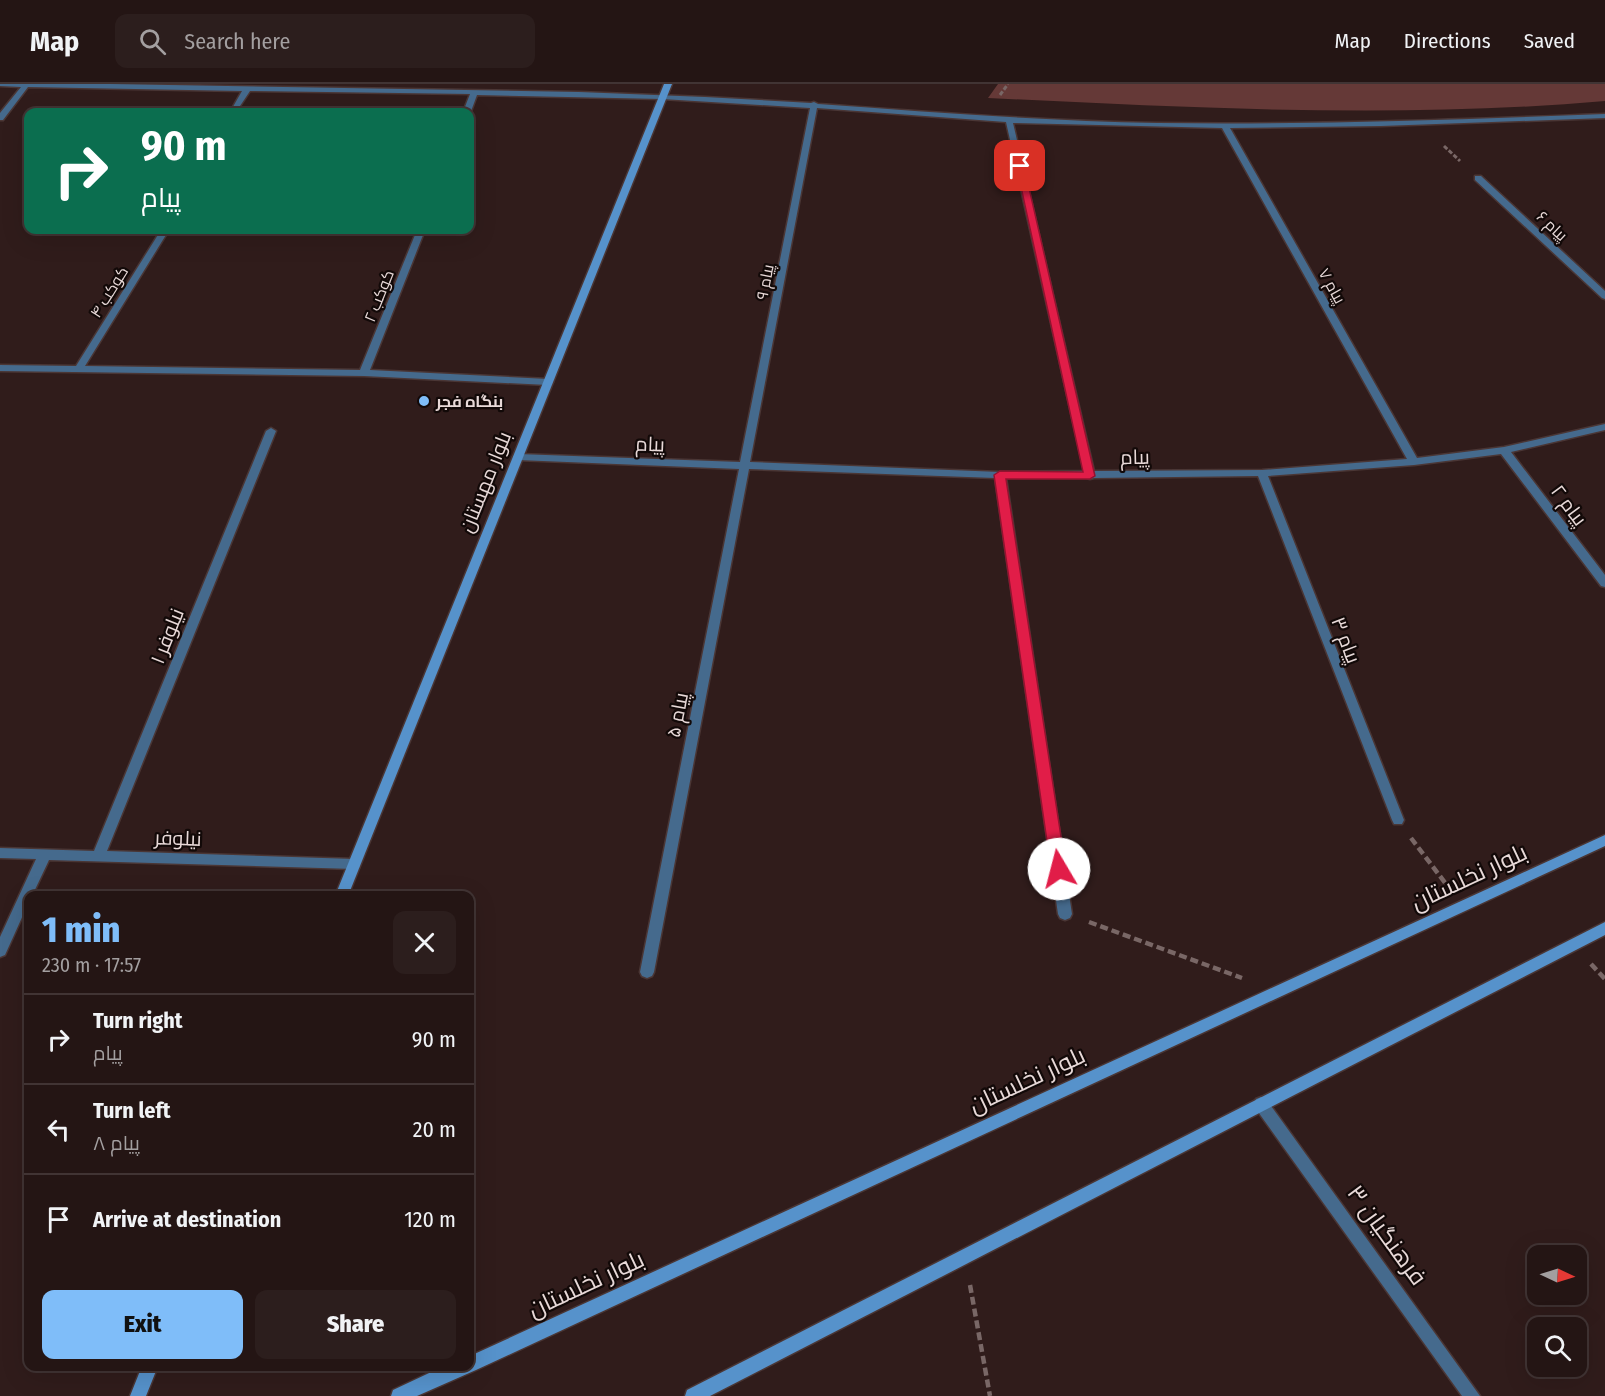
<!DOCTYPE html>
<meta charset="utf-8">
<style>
:root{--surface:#241514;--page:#2c1e1d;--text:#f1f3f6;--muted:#a39fa0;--line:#413434;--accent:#7fbdf9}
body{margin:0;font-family:"Fira Sans Condensed",Cairo,sans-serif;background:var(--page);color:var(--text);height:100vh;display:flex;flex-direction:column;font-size:22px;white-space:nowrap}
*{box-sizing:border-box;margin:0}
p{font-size:20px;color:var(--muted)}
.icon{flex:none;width:33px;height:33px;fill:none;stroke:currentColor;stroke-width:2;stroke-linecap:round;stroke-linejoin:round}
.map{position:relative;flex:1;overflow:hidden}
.panel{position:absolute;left:24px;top:807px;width:450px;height:480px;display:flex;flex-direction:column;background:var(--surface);border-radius:12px;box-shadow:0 6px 24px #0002,0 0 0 2px var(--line)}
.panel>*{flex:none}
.hud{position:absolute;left:24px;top:24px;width:450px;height:126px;border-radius:12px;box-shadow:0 6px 24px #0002,0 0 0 2px var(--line);background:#0b6e4f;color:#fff;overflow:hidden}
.needle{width:39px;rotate:94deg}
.fabs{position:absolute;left:1527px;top:1161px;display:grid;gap:12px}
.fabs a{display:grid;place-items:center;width:60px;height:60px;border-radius:12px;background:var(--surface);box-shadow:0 6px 24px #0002,0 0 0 2px var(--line);font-size:30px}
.pin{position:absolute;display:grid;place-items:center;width:51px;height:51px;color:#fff;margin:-26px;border-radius:12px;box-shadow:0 3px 9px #0006}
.me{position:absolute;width:66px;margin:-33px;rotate:352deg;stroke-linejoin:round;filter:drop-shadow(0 0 4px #0008)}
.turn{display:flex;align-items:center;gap:21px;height:126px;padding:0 18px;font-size:27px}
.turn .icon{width:78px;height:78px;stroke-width:2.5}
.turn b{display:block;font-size:42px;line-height:51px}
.round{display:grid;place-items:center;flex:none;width:63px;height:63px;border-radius:12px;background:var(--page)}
.head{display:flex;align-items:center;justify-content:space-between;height:102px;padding:0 18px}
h1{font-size:36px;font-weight:800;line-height:45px;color:var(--accent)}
.action{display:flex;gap:12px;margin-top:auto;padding:12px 18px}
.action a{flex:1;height:69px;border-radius:12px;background:var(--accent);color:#111;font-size:24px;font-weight:800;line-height:69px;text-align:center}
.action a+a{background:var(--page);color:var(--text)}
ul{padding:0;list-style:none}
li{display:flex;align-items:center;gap:18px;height:90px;padding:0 18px;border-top:2px solid var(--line)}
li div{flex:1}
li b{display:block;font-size:22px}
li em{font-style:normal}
header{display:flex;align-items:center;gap:36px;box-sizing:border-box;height:84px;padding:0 30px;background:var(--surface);border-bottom:2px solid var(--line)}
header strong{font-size:28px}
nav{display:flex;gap:33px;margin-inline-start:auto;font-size:21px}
.search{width:420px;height:54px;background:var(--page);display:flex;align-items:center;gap:15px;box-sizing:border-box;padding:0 21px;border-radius:12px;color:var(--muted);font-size:22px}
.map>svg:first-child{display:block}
.green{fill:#653937}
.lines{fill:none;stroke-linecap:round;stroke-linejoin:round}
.street-casing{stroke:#4a3635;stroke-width:3}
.secondary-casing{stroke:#4a3635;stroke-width:3}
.path-far1{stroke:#796766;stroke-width:3;stroke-dasharray:4.5 2;stroke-linecap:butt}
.path{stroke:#796766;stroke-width:4.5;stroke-dasharray:8 4;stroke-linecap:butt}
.street{fill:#456a8d;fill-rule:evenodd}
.secondary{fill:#5692cb;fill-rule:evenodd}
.route{fill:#e11d48;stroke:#92132f;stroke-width:1.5}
.poi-dot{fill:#7fbdf9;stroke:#120908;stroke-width:2}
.labels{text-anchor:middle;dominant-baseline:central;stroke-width:4.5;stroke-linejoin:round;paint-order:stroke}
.far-street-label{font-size:16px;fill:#e8d9d8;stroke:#120908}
.far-poi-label{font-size:16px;font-weight:bold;fill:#e8d9d8;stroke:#120908;text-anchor:start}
.street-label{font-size:20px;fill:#e8d9d8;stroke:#120908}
.near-street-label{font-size:24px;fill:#e8d9d8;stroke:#120908}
</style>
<header>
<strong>Map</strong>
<div class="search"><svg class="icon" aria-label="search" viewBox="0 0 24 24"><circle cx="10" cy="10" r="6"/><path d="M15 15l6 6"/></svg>Search here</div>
<nav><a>Map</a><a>Directions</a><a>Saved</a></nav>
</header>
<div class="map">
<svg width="1605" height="1312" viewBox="0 0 1605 1312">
<rect width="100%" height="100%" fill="#301c1b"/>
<!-- green -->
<path class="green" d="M998,0H1605V17C1399,35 1195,24 988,14Z"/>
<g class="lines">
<defs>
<g id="street">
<path d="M0,0H111L579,8L705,13L811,19L814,18L818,20C931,28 1043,37 1157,39C1306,41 1456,36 1605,30V34L1381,42L1230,44L1417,374L1504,363L1605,340V346L1511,368L1605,491V503L1601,502L1501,370L1414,381L1268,392L1404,736L1402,740H1394L1392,736L1258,392L1094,394L1090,395L1086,394H1006L1072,830L1070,834L1065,836L1060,834L1058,830L995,394L749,385L654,888L652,892L647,894L642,892L640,888L739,385L518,376L513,373L518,370L740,378L810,24L662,15L477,11L470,30L463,28L470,10L250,7L236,28H230L242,7L28,3L3,36H0V29L21,3L0,2ZM817,24L1006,38L1084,387L1000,388L750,378ZM1013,39L1222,44L1407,375L1262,386L1094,387Z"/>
<polygon points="1475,92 1481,92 1605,207 1605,215 1602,214 1475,96"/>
<polygon points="161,146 169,146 85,282 360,286 417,146 425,146 370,286 548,295 553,298 548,301 364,292 0,287 0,281 76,282"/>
<polygon points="271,344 276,347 107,767 354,775 359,776 360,780 359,784 354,785 49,776 32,812 28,812 28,820 5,871 0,873 0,853 36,775 0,774 0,764 94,767 266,347"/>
<polygon points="1261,1013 1266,1015 1480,1312 1462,1312 1256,1025 1254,1020 1256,1015"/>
</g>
<g id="secondary">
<polygon points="664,0 672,0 348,812 335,812"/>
<polygon points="1605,751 1605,762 476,1286 417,1312 391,1312 393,1306 444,1282 470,1282 470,1272"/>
<polygon points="1605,838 1605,851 710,1312 685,1312 687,1306"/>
<polygon points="142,1282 158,1282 146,1312 130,1312"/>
</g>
</defs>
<!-- street casing -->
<use href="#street" class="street-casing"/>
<!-- secondary casing -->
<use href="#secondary" class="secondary-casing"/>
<!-- path-far1 -->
<g class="path-far1">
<polyline points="1000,11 1008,0"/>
<polyline points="1444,62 1460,77"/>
</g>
<!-- path -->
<g class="path">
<polyline points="1411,754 1446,800"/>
<polyline points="1089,838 1242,894"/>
<polyline points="1591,880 1605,895"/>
<polyline points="970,1201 990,1312"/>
</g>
<!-- street -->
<use href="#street" class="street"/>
<!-- secondary -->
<use href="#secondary" class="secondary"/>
</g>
<!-- route -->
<polygon class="route" points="1016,80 1024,82 1095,392 1090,395 1006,395 1066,785 1064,789 1054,789 1051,785 994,391 1000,387 1083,388"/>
<!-- markers -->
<circle class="poi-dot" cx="424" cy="317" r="6"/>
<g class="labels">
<!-- far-street labels -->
<g class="far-street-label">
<text transform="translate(1552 142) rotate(43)">پیام ۶</text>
<text transform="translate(765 198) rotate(-79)">پیام ۹</text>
<text transform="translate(1332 202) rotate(61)">پیام ۷</text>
<text transform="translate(109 208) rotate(-58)">کوکب ۴</text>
<text transform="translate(379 212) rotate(-68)">کوکب ۲</text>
</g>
<!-- far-poi labels -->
<g class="far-poi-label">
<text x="436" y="317">بنگاه فجر</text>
</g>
<!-- street labels -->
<g class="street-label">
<text transform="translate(650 360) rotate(2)">پیام</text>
<text transform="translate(1135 373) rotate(-1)">پیام</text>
<text transform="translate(485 398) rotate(-68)">بلوار مهستان</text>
<text transform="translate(1569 421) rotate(53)">پیام ۲</text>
<text transform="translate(167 552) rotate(-68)">نیلوفر ۱</text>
<text transform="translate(1346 556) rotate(69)">پیام ۳</text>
<text transform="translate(677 631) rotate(-79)">پیام ۵</text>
<text transform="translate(178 754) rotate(2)">نیلوفر</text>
</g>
<!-- near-street labels -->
<g class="near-street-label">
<text transform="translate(1469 793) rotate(-25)">بلوار نخلستان</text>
<text transform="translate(1027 996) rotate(-25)">بلوار نخلستان</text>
<text transform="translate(1387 1151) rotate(54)">فرهنگیان ۳</text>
<text transform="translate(586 1200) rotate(-25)">بلوار نخلستان</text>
</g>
</g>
</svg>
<div class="fabs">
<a><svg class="needle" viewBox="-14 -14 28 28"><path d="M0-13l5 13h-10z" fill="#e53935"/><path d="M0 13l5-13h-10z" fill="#a39fa0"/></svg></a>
<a><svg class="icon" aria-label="search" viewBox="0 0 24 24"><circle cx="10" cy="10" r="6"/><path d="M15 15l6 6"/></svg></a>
</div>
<div class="pin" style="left:1020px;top:82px;background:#d93025"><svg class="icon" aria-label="arrive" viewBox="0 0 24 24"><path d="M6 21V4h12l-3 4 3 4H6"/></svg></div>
<svg class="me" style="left:1059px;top:785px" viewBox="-20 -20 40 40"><circle r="19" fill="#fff"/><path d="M0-13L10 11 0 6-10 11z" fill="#e11d48"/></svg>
<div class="hud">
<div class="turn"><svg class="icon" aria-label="right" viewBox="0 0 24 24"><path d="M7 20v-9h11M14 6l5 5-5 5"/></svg><div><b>90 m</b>پیام</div></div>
</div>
<section class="panel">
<div class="head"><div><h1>1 min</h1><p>230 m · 17:57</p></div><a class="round"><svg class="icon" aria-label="close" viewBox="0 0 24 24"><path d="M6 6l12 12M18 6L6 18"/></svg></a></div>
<ul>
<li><svg class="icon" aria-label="right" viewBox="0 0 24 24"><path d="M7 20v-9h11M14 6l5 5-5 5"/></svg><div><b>Turn right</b><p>پیام</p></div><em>90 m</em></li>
<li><svg class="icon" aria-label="left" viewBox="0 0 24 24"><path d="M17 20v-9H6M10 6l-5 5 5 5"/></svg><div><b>Turn left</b><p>پیام ۸</p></div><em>20 m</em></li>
<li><svg class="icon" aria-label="arrive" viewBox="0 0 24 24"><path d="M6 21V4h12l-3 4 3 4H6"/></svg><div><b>Arrive at destination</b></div><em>120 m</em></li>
</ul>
<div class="action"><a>Exit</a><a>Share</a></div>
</section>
</div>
